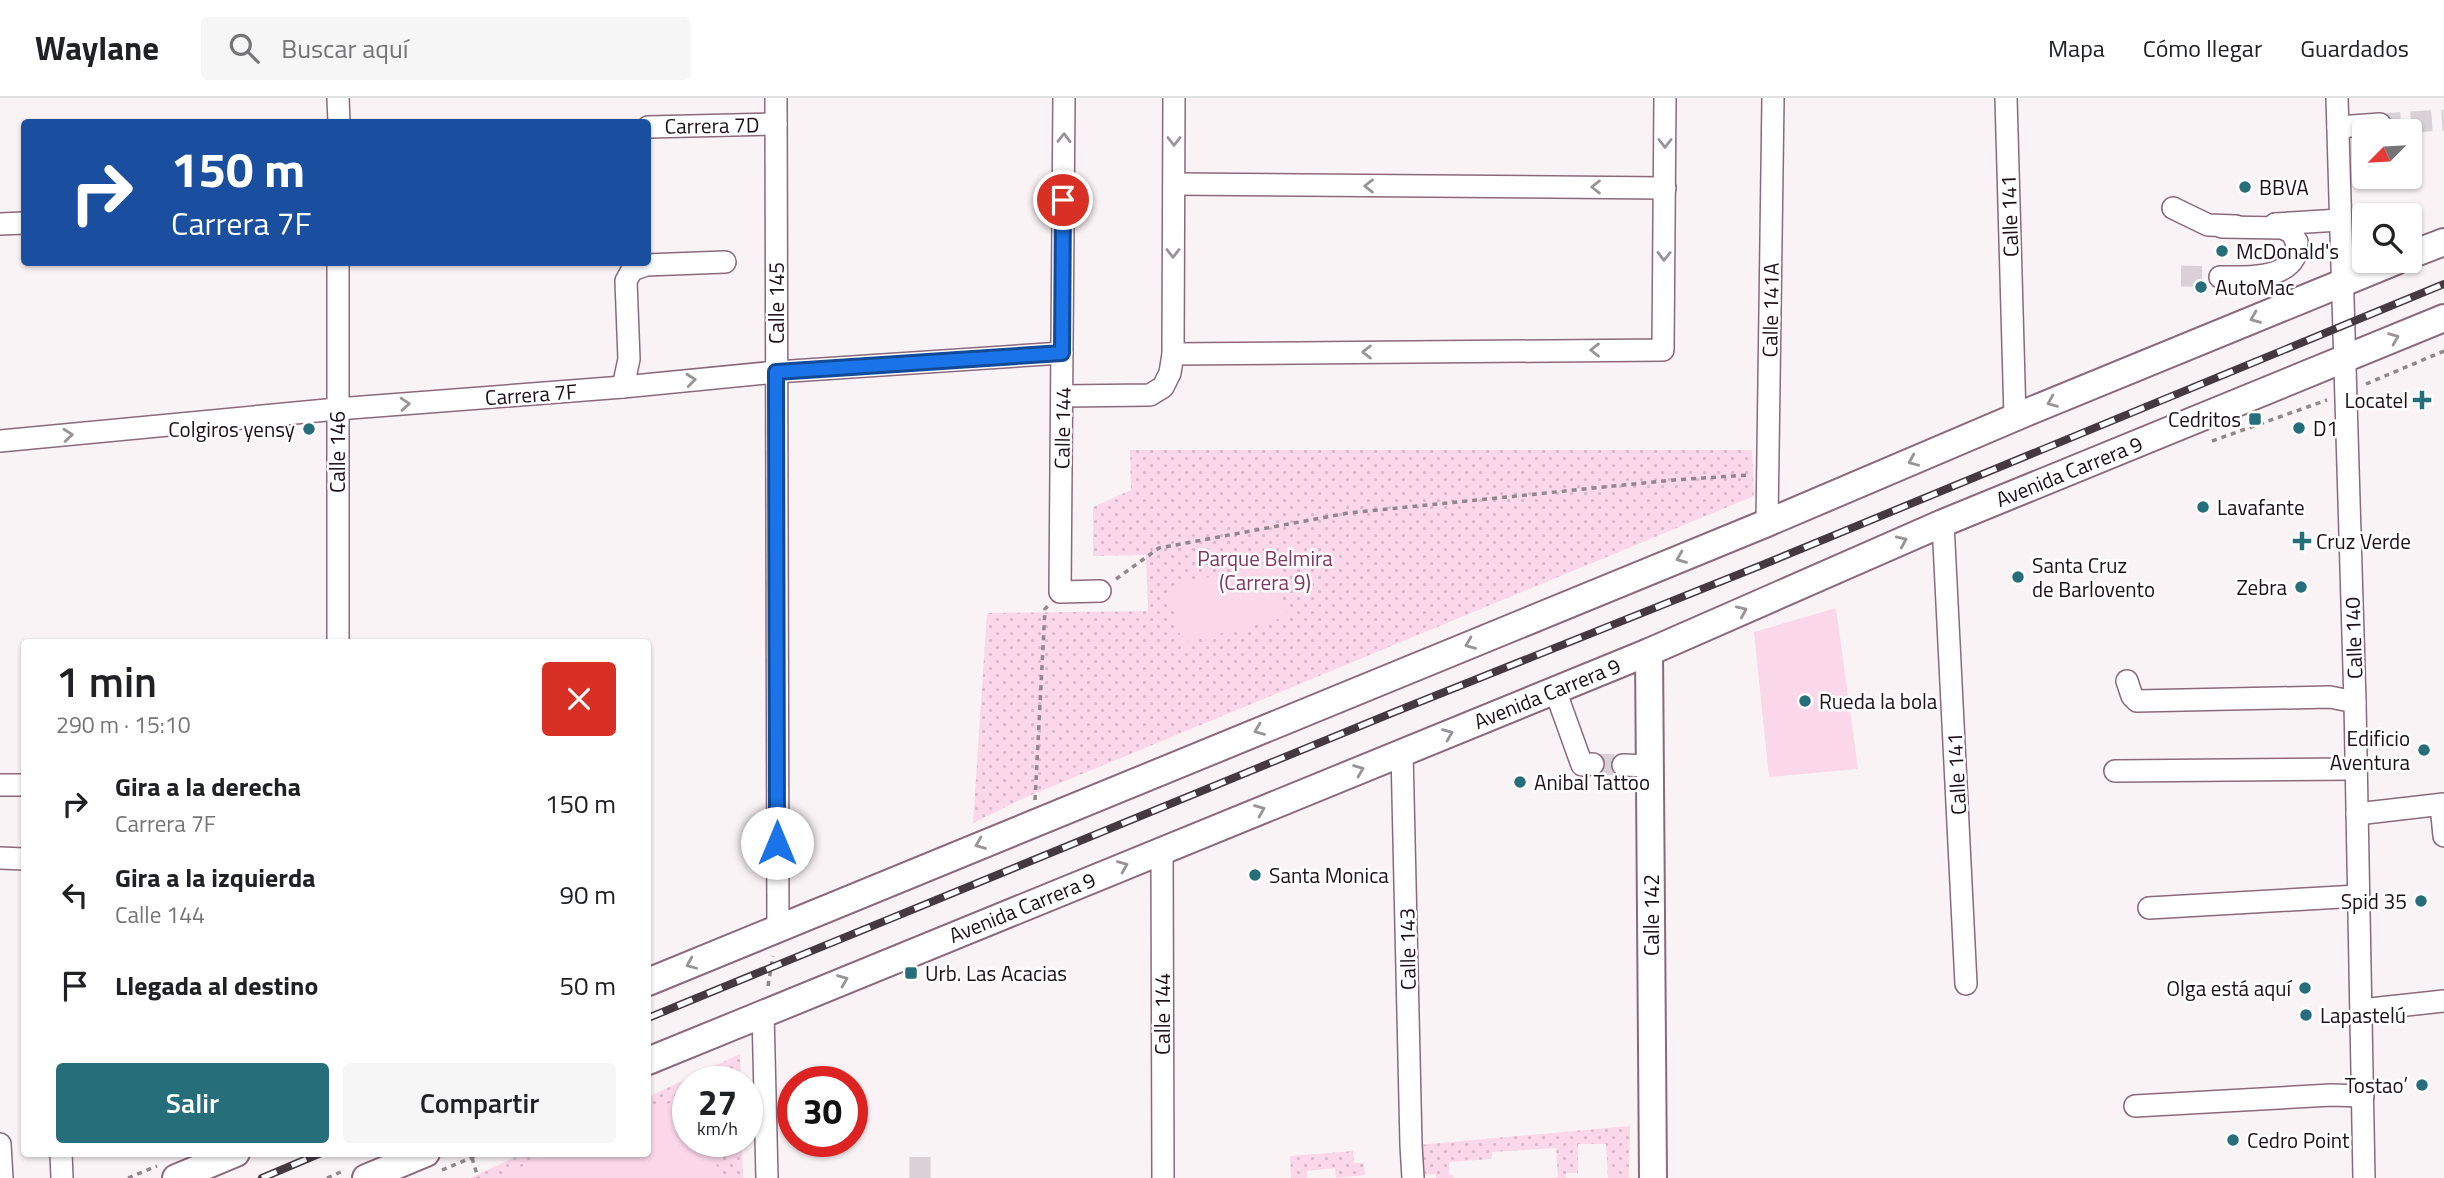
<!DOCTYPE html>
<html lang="es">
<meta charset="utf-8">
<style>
:root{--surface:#fff;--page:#f6f6f6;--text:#202124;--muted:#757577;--line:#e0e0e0;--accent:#266e7a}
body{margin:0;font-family:"Titillium Web",sans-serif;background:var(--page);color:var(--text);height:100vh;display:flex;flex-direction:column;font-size:26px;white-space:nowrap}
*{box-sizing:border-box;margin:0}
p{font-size:23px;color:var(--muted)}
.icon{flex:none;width:38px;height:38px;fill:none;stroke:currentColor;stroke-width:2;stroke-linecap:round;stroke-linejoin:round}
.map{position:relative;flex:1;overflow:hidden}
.sheet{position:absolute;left:21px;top:541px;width:630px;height:518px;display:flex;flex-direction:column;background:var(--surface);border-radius:7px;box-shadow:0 2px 5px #0004}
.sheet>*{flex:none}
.banner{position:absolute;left:21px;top:21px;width:630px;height:147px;border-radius:7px;box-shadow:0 2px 5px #0004;background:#1a4fa0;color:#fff;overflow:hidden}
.needle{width:46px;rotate:246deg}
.controls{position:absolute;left:2352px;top:21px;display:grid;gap:14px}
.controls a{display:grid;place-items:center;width:70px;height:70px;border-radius:7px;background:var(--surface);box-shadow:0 2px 5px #0004;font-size:35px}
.speed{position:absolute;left:672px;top:968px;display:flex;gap:14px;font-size:35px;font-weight:700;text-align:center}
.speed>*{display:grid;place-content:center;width:91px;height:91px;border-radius:50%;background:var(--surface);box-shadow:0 2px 5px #0004;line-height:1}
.speed small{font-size:18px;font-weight:400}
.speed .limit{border:10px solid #d22;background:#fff;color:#111}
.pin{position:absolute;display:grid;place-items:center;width:60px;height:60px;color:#fff;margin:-30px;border:4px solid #fff;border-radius:50%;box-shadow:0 2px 7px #0007}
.me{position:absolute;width:77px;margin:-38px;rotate:0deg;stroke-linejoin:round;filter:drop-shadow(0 0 5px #0008)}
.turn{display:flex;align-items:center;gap:24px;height:147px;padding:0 35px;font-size:32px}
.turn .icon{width:91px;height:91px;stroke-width:2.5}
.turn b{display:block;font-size:49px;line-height:60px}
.round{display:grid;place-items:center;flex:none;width:74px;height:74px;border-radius:7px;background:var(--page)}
.summary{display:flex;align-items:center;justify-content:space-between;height:119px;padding:0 35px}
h1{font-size:42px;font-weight:600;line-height:52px}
.action{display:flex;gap:14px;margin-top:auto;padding:14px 35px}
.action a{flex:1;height:80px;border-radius:7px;background:var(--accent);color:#fff;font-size:28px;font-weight:600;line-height:80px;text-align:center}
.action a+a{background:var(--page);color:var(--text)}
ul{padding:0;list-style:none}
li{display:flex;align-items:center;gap:21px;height:91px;padding:0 35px}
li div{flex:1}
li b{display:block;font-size:26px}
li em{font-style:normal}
header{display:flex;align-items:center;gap:42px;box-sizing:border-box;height:98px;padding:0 35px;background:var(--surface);border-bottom:2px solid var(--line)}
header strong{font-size:33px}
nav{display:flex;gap:38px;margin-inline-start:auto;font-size:24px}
.search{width:490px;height:63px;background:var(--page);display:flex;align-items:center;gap:18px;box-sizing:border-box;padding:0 24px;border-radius:7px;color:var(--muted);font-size:26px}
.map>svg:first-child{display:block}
.park{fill:url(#park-dots)}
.pitch{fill:#fad7e9}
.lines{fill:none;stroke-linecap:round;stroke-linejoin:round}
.minor-tunnel{stroke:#d9d1d5;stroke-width:21;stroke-dasharray:21 10;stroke-linecap:butt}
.minor-casing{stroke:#8a697b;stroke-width:24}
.major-casing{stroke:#8a697b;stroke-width:30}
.path{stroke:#91878c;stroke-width:3.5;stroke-dasharray:5 5;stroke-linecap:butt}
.minor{stroke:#fff;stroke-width:21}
.major{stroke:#fff;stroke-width:26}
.rail-casing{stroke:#453940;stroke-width:8}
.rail{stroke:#fff;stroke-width:5;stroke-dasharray:16;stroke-linecap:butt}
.oneway{stroke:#999397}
.route-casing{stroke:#114b97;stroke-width:18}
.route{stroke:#1a73e8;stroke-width:12}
.poi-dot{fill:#266e7a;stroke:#fff;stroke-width:2.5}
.labels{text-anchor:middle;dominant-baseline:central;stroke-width:5;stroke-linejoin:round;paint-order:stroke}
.street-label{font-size:21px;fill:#1d1017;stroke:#fff}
.poi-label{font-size:21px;fill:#1d1017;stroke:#fff;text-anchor:start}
.park-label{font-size:21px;fill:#813764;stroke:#fff}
</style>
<header>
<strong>Waylane</strong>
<div class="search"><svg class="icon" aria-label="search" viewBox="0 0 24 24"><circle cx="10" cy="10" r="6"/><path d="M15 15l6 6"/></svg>Buscar aquí</div>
<nav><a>Mapa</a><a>Cómo llegar</a><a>Guardados</a></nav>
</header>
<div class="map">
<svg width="2444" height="1080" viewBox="0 0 2444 1080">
<defs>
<pattern id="park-dots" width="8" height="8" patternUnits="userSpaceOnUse" patternTransform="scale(1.75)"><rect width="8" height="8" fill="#fad7e9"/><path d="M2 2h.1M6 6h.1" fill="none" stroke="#d6b8c7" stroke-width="1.8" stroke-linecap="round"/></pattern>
</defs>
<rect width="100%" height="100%" fill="#faf3f6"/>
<!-- park -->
<g class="park">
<polygon points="1130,352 1752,352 1754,398 1024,700 973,725 987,515 1148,513 1146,457 1093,458 1093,409 1131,392"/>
<polygon points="740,956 741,983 688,984 688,1043 742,1043 743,1080 470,1080 524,1055 648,1055 648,999"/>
<polygon points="1630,1028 1629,1080 1608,1080 1606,1046 1578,1046 1578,1075 1566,1075 1566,1080 1552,1080 1558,1079 1556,1050 1492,1054 1492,1061 1449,1064 1449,1077 1453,1077 1454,1080 1436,1080 1436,1076 1418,1077 1417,1047"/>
<polygon points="1353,1053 1354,1065 1364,1065 1365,1077 1336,1080 1335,1070 1307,1073 1307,1080 1291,1080 1290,1058"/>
</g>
<!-- pitch -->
<g class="pitch">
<polygon points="1274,463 1287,519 1182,545 1168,489"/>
<polygon points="1836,510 1858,671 1769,679 1754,534"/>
<polygon points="687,998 688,1043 706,1043 722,1080 509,1080 507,1075 552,1055 648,1055 648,1014"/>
</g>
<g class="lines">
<!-- minor-tunnel -->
<g class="minor-tunnel">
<polyline points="2380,26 2444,22"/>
<polyline points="2181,178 2220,179"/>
<polyline points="1593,666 1623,667"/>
<polyline points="920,1080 920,1056"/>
</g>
<defs>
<g id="minor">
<polyline points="338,0 339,24"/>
<polyline points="776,0 778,830"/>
<polyline points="1064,0 1060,494 1100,493"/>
<polyline points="2006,0 2015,319"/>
<polyline points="2337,0 2355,604 2364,1080"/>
<polyline points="648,29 776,26"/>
<polyline points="2338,29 2380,26"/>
<polyline points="1174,86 1665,90"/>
<polyline points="2173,110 2208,127 2236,128"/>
<polyline points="0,126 24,125"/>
<polyline points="2275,126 2340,122"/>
<polyline points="338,164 338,544"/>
<path d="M2220,179C2241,179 2282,182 2294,160C2296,156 2296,149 2297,144L2291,134L2282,130L2222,129"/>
<polyline points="1173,256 1663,252 1665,0"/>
<polyline points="623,289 629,261 626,183 632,172 646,167 725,164"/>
<polyline points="1063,298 1150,297 1163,289 1170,275 1173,256 1174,0"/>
<polyline points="0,343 337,311 623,289 776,274 1062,255"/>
<polyline points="1767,425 1773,0"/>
<polyline points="1943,425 1966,886"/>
<polyline points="2127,583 2132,598 2137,603 2330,599 2355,604"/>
<polyline points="1555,592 1582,667 1593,666"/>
<polyline points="1402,654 1411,1047 1413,1080"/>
<polyline points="1623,667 1650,668"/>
<polyline points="2115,673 2356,671"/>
<polyline points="0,687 24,687"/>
<polyline points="2441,707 2444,738"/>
<polyline points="2357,716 2444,706"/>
<polyline points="1162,752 1163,1080"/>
<polyline points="0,760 24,761"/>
<polyline points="2149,810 2358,798"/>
<polyline points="2361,912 2444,903"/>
<polyline points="763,915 767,1080"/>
<polyline points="2135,1008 2331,997 2363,998"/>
<polyline points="0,1046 2,1080"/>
<polyline points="61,1055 62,1080"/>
</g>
<g id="major">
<polyline points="2410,157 2444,144"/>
<polyline points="1649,554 1653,1080"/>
<polyline points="648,884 1767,425 2030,313 2396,163"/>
<polyline points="648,963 1649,554 1943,425 2444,220"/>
<polyline points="176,1080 236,1055"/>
<polyline points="366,1080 426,1055"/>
</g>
</defs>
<!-- minor casing -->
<use href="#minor" class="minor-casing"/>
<!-- major casing -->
<use href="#major" class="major-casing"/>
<!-- path -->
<g class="path">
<polyline points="2366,286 2444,253"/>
<polyline points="2212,343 2327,302"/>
<polyline points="1116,481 1159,450 1348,415 1674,382 1748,377"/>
<polyline points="1035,702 1045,511 1048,508"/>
<polyline points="768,888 773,858"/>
<polyline points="472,1060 478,1080"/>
<polyline points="442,1072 483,1055"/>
<polyline points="128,1080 157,1068"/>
<polyline points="327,1080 343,1073"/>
</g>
<!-- minor -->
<use href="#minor" class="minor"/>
<!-- major -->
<use href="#major" class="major"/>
<defs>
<g id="rail">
<polyline points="648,920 1392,615 1762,467 2444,186"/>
<polyline points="262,1080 321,1055"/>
</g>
</defs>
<!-- rail casing -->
<use href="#rail" class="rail-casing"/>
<!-- rail -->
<use href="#rail" class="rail"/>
</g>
<!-- one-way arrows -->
<defs><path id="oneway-chevron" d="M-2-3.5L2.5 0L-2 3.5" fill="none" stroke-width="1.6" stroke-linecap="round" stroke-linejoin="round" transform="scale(1.75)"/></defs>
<g class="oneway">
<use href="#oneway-chevron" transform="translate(1064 40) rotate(-89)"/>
<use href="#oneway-chevron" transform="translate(1174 43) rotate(90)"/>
<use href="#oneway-chevron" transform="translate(1665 45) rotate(90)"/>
<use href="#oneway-chevron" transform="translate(1369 88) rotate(-180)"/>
<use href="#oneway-chevron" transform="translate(1596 89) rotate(-180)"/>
<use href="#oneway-chevron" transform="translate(1173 155) rotate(90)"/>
<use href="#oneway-chevron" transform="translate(1664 158) rotate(91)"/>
<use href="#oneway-chevron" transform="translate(2255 220) rotate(158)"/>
<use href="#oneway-chevron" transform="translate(2394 240) rotate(-22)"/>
<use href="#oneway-chevron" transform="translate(1595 252) rotate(180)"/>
<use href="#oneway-chevron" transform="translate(1367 254) rotate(180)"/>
<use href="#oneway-chevron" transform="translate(691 282) rotate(-6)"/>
<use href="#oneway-chevron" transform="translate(2052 304) rotate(158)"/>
<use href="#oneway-chevron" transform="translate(405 306) rotate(-4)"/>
<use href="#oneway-chevron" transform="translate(68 337) rotate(-5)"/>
<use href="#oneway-chevron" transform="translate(1913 363) rotate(157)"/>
<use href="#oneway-chevron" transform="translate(1902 443) rotate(-24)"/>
<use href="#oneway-chevron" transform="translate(1681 460) rotate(158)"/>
<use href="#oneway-chevron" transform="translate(1742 513) rotate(-24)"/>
<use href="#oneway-chevron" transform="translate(1470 546) rotate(158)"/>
<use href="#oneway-chevron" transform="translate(1259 632) rotate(158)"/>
<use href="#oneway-chevron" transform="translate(1448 636) rotate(-22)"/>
<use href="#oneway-chevron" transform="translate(1359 672) rotate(-22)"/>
<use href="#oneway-chevron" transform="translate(1260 712) rotate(-22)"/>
<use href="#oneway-chevron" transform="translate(980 746) rotate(158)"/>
<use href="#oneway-chevron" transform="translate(1123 768) rotate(-22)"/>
<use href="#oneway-chevron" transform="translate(691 866) rotate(157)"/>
<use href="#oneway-chevron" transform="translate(843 882) rotate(-22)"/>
</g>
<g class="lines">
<defs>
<polyline id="route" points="777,745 776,274 1062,255 1063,102"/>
</defs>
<!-- route casing -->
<use href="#route" class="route-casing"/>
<!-- route -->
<use href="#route" class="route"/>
</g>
<!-- markers -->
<g class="poi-dot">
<circle cx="2245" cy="89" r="7"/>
<circle cx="2222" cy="153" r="7"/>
<circle cx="2201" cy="189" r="7"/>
<path d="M2418.5 291.5h7v7h7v7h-7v7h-7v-7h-7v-7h7z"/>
<rect x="2248" y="314" width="14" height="14" rx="3.5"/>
<circle cx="2299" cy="330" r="7"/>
<circle cx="309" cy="331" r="7"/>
<circle cx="2203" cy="409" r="7"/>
<path d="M2298.5 432.5h7v7h7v7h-7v7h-7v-7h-7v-7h7z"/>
<circle cx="2018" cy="479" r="7"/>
<circle cx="2301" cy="489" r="7"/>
<circle cx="1805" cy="603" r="7"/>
<circle cx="2424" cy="652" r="7"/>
<circle cx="1520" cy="684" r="7"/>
<circle cx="1255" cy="777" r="7"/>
<circle cx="2421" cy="803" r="7"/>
<rect x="904" y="868" width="14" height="14" rx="3.5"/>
<circle cx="2305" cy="890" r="7"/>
<circle cx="2306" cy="917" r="7"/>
<circle cx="2422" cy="987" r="7"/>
<circle cx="2233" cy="1042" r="7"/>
</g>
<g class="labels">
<!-- street labels -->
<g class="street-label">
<text transform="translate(712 27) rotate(-1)">Carrera 7D</text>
<text transform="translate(2009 118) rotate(-92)">Calle 141</text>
<text transform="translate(776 205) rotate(-90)">Calle 145</text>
<text transform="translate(1770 212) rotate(-89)">Calle 141A</text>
<text transform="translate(531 296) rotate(-4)">Carrera 7F</text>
<text transform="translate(1062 330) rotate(-89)">Calle 144</text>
<text transform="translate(337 354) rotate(-90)">Calle 146</text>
<text transform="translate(2069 373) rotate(-22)">Avenida Carrera 9</text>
<text transform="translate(2353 540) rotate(-92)">Calle 140</text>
<text transform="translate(1547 595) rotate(-22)">Avenida Carrera 9</text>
<text transform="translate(1956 676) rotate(-93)">Calle 141</text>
<text transform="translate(1022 809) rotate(-22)">Avenida Carrera 9</text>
<text transform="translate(1651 817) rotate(-90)">Calle 142</text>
<text transform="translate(1407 851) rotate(-91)">Calle 143</text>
<text transform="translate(1162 916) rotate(-90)">Calle 144</text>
</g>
<!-- poi labels -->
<g class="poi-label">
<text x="2259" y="89">BBVA</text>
<text x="2236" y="153">McDonald's</text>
<text x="2215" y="189">AutoMac</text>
<text x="2408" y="302" text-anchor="end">Locatel</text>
<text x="2241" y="321" text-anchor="end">Cedritos</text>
<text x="2313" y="330">D1</text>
<text x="295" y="331" text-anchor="end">Colgiros yensy</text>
<text x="2217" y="409">Lavafante</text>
<text x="2316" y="443">Cruz Verde</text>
<text x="2032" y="467">Santa Cruz<tspan x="2032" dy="24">de Barlovento</tspan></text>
<text x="2287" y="489" text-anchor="end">Zebra</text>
<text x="1819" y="603">Rueda la bola</text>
<text x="2410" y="640" text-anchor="end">Edificio<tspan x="2410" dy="24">Aventura</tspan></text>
<text x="1534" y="684">Anibal Tattoo</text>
<text x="1269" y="777">Santa Monica</text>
<text x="2407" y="803" text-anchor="end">Spid 35</text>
<text x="925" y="875">Urb. Las Acacias</text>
<text x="2291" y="890" text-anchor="end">Olga está aquí</text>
<text x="2320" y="917">Lapastelú</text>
<text x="2408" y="987" text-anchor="end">Tostao’</text>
<text x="2247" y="1042">Cedro Point</text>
</g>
<!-- park labels -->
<g class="park-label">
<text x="1265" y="460">Parque Belmira<tspan x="1265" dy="24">(Carrera 9)</tspan></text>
</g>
</g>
</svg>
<div class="controls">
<a><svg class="needle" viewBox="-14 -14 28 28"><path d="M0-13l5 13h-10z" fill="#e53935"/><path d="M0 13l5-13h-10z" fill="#757577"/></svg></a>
<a><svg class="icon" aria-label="search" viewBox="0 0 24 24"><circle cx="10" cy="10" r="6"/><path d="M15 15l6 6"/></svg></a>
</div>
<div class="speed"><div>27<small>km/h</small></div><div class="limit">30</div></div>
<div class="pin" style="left:1063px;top:102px;background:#d93025"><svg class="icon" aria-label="arrive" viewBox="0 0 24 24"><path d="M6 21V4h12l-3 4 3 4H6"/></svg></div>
<svg class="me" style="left:777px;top:745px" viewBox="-20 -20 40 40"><circle r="19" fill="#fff"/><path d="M0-13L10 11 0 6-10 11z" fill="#1a73e8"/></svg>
<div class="banner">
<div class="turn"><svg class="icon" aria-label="right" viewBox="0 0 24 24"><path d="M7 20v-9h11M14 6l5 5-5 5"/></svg><div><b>150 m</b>Carrera 7F</div></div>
</div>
<section class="sheet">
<div class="summary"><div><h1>1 min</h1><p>290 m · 15:10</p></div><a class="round" style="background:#d93025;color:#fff"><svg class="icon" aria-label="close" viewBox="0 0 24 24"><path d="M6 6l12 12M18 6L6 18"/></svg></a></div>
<ul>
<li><svg class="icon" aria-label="right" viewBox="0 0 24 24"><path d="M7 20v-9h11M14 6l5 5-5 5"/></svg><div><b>Gira a la derecha</b><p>Carrera 7F</p></div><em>150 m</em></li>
<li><svg class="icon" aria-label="left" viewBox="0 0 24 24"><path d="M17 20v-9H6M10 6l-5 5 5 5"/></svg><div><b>Gira a la izquierda</b><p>Calle 144</p></div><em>90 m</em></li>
<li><svg class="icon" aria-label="arrive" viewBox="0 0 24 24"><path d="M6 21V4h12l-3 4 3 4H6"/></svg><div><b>Llegada al destino</b></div><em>50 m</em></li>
</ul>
<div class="action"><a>Salir</a><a>Compartir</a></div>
</section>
</div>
